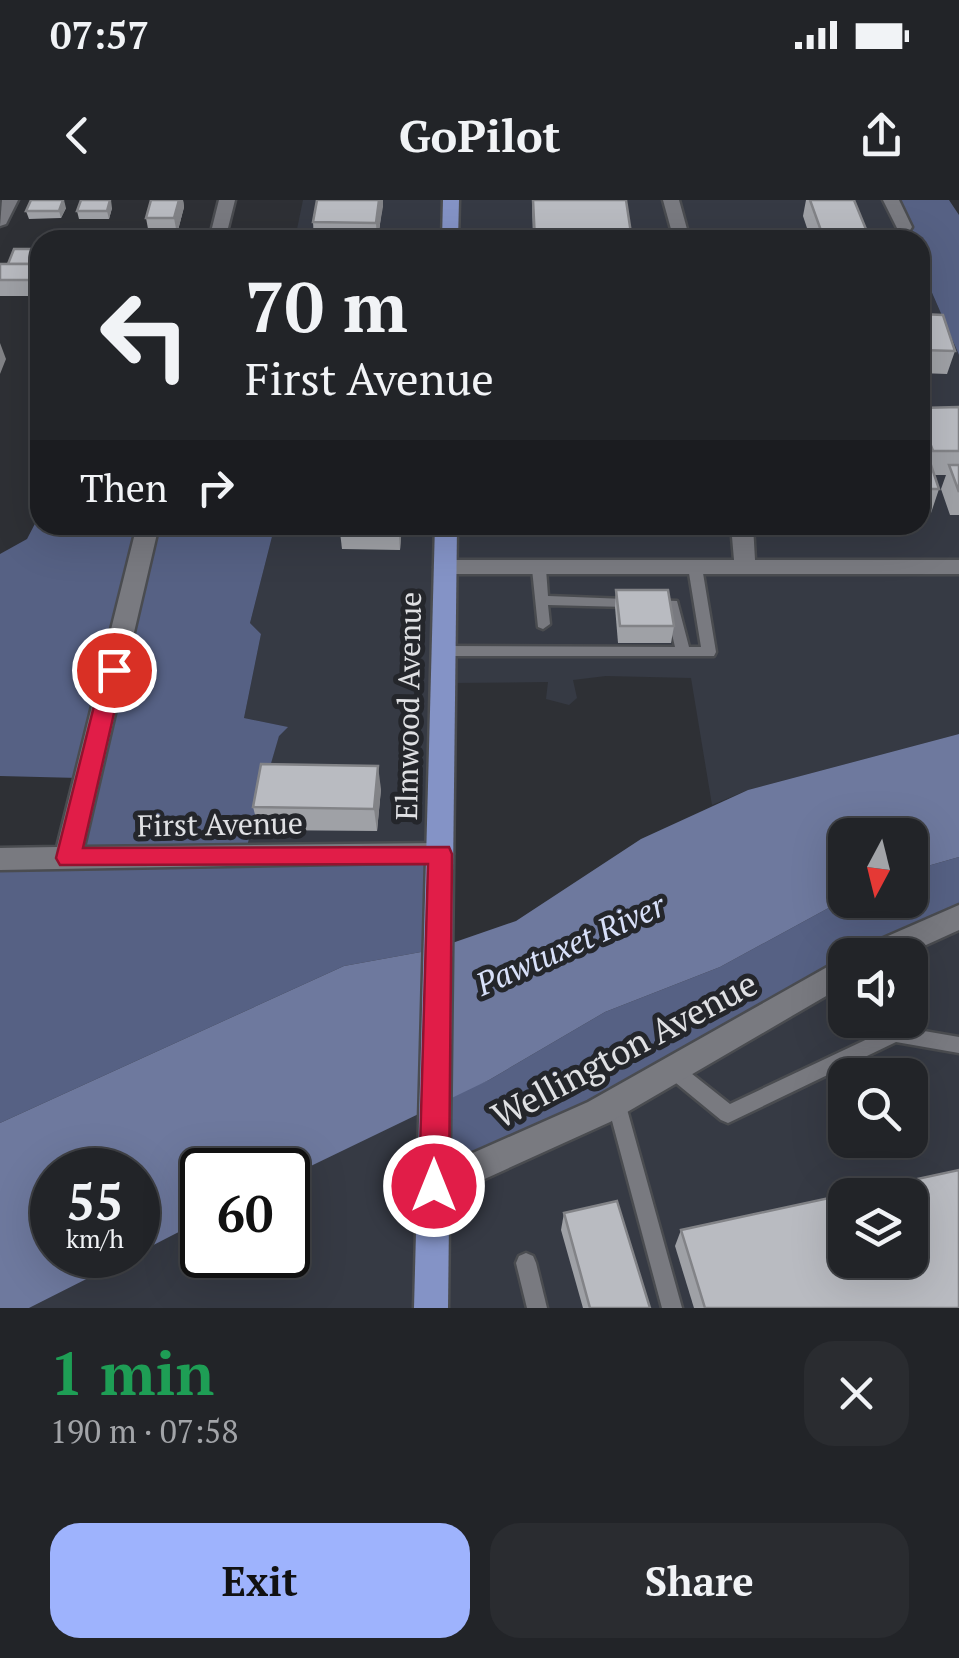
<!DOCTYPE html>
<meta charset="utf-8">
<style>
:root{--surface:#222428;--page:#2a2c30;--text:#f1f3f6;--muted:#a2a4a8;--line:#3f4145;--accent:#9eb3fd}
body{margin:0;font-family:"PT Serif",serif;background:var(--page);color:var(--text);height:100vh;display:flex;flex-direction:column;font-size:38px;white-space:nowrap}
*{box-sizing:border-box;margin:0}
p{font-size:32px;color:var(--muted)}
.icon{flex:none;width:55px;height:55px;fill:none;stroke:currentColor;stroke-width:2;stroke-linecap:round;stroke-linejoin:round}
.map{position:relative;height:1108px;overflow:hidden}
.drawer{display:flex;flex-direction:column;background:var(--surface);flex:1}
.drawer>*{flex:none}
.top-card{position:absolute;left:30px;top:30px;width:900px;height:305px;border-radius:30px;box-shadow:0 10px 40px #0002,0 0 0 2px var(--line);background:#222428;color:var(--text);overflow:hidden}
.needle{width:65px;rotate:187deg}
.fabs{position:absolute;left:828px;top:618px;display:grid;gap:20px}
.fabs a{display:grid;place-items:center;width:100px;height:100px;border-radius:20px;background:var(--surface);box-shadow:0 10px 40px #0002,0 0 0 2px var(--line);font-size:50px}
.speed{position:absolute;left:30px;top:948px;display:flex;gap:20px;font-size:50px;font-weight:700;text-align:center}
.speed>*{display:grid;place-content:center;width:130px;height:130px;border-radius:50%;background:var(--surface);box-shadow:0 10px 40px #0002,0 0 0 2px var(--line);line-height:1}
.speed small{font-size:25px;font-weight:400}
.speed .limit{border:5px solid #111;border-radius:15px;background:#fff;color:#111}
.pin{position:absolute;display:grid;place-items:center;width:85px;height:85px;color:#fff;margin:-42px;border:5px solid #fff;border-radius:50%;box-shadow:0 2px 10px #0007}
.me{position:absolute;width:110px;margin:-55px;rotate:0deg;stroke-linejoin:round;filter:drop-shadow(0 0 8px #0008)}
.turn{display:flex;align-items:center;gap:35px;height:210px;padding:0 50px;font-size:45px}
.turn .icon{width:130px;height:130px;stroke-width:2.5}
.turn b{display:block;font-size:70px;line-height:85px}
.then{display:flex;align-items:center;height:95px;padding:0 50px;background:#0003;gap:20px;font-size:38px}
.round{display:grid;place-items:center;flex:none;width:105px;height:105px;border-radius:30px;background:var(--page)}
.headline{display:flex;align-items:center;justify-content:space-between;height:170px;padding:0 50px}
h1{font-size:60px;font-weight:600;line-height:75px;color:#1e9e55}
.action{display:flex;gap:20px;margin-top:auto;padding:20px 50px}
.action a{flex:1;height:115px;border-radius:30px;background:var(--accent);color:#111;font-size:40px;font-weight:600;line-height:115px;text-align:center}
.action a+a{background:var(--page);color:var(--text)}
.status{display:flex;justify-content:space-between;align-items:center;height:70px;padding:0 50px;background:var(--surface);direction:ltr}
.status svg{height:28px;fill:currentColor}
header{display:flex;justify-content:space-between;align-items:center;height:130px;padding:0 50px;background:var(--surface);font-size:45px;font-weight:600}
.map>svg:first-child{display:block}
.built{fill:#363a44;fill-rule:evenodd}
.forest{fill:#566184}
.water{fill:#6e799e}
.lines{fill:none;stroke-linecap:round;stroke-linejoin:round}
.lane-casing{stroke:#4a4c50;stroke-width:5}
.street-casing{stroke:#4a4c50;stroke-width:5}
.primary-casing{stroke:#4a4c50;stroke-width:5}
.lane{fill:#797a80;fill-rule:evenodd}
.street{fill:#797a80;fill-rule:evenodd}
.primary{fill:#8493c6;fill-rule:evenodd}
.wall{fill:#9fa1a6}
.shaded-wall{fill:#828387}
.building{fill:#b9bbc1;stroke:#828387;stroke-width:2.5;fill-rule:evenodd}
.route{fill:#e11d48;stroke:#92132f;stroke-width:2.5}
.labels{text-anchor:middle;dominant-baseline:central;stroke-width:10;stroke-linejoin:round;paint-order:stroke}
.street-label{font-size:30px;fill:#dfe0e3;stroke:#24262b}
.water-label{font-size:32px;font-style:italic;fill:#d8e0f9;stroke:#24262b}
.near-street-label{font-size:35px;fill:#dfe0e3;stroke:#24262b}
</style>
<div class="status"><b>07:57</b><svg viewBox="0 0 49 12"><path d="M0 12V9h3v3zM5 12V6h3v6zM10 12V3h3v9zM15 12V0h3v12zM26 1h20v11H26zM47 4h2v5h-2z"/></svg></div>
<header><svg class="icon" aria-label="back" viewBox="0 0 24 24"><path d="M15 5l-7 7 7 7"/></svg>GoPilot<svg class="icon" aria-label="share" viewBox="0 0 24 24"><path d="M12 15V3M7 8l5-5 5 5M5 13v7h14v-7"/></svg></header>
<div class="map">
<svg width="959" height="1108" viewBox="0 0 959 1108">
<rect width="100%" height="100%" fill="#2e3035"/>
<!-- built -->
<g class="built">
<polygon points="303,0 889,0 909,40 304,40 296,34"/>
<polygon points="920,65 959,155 959,534 748,590 712,605 691,478 606,476 573,480 577,498 569,505 546,499 548,482 447,483 438,652 247,646 279,535 287,527 244,518 261,434 250,423 275,325 920,325"/>
<path d="M959,717V1108H29L202,1020V1055H288V977L431,904L845,773V820H910V755H880ZM845,875H910V940H845ZM845,995H910V1060H845Z"/>
</g>
<!-- forest -->
<g class="forest">
<polygon points="889,0 949,0 959,15 959,155 920,65 920,40 909,40"/>
<polygon points="40,314 40,325 275,325 250,423 261,434 244,518 288,527 279,536 247,646 438,652 432,750 344,766 0,923 0,648 56,648 68,641 79,578 0,576 0,354 27,339"/>
<polygon points="959,657 959,717 880,755 845,755 845,773 447,983 449,896 489,880 605,812 720,767 845,699 910,700 910,671"/>
</g>
<!-- water -->
<polygon class="water" points="959,534 959,657 910,671 910,635 845,635 845,699 720,767 605,812 489,880 288,977 288,970 202,970 202,1020 138,1053 138,970 52,970 52,1055 134,1055 29,1108 0,1108 0,923 344,766 432,750 516,721 641,639 748,590"/>
<g class="lines">
<defs>
<g id="lane">
<polygon points="695,363 702,367 716,452 714,456 444,456 437,451 444,446 675,447 666,408 548,405 550,424 543,429 538,427 532,369 539,365 546,369 548,396 677,401 689,447 701,447 688,367"/>
<polygon points="895,826 959,837 959,853 896,842 728,923 721,920 665,874 662,868 665,862 671,860 677,862 730,904"/>
<polygon points="616,893 623,896 625,902 682,1108 662,1108 607,902 609,896"/>
<polygon points="526,1053 533,1056 536,1063 547,1108 527,1108 516,1063 519,1056"/>
</g>
<g id="street">
<polygon points="2,0 18,0 6,24 0,26"/>
<polygon points="219,0 235,0 225,40 209,40"/>
<polygon points="663,0 679,0 690,40 674,40"/>
<polygon points="883,0 899,0 912,27 910,30 898,30"/>
<polygon points="137,325 159,325 84,647 440,643 449,646 453,654 449,662 0,670 0,648 57,647"/>
<polygon points="731,325 753,325 755,360 959,360 959,374 445,374 434,367 445,360 734,360"/>
<polygon points="959,705 959,730 904,755 861,755 865,746"/>
<polygon points="845,757 845,785 610,922 434,1002 423,997 418,986 423,975 588,902"/>
</g>
<g id="primary">
<polygon points="443,0 459,0 458,40 442,40"/>
<polygon points="435,325 457,325 448,1108 414,1108"/>
</g>
</defs>
<!-- lane casing -->
<use href="#lane" class="lane-casing"/>
<!-- street casing -->
<use href="#street" class="street-casing"/>
<!-- primary casing -->
<use href="#primary" class="primary-casing"/>
<!-- lane -->
<use href="#lane" class="lane"/>
<!-- street -->
<use href="#street" class="street"/>
<!-- primary -->
<use href="#primary" class="primary"/>
</g>
<!-- wall -->
<g class="wall">
<polygon points="151,0 183,0 184,7 177,34 149,34 146,18"/>
<polygon points="317,0 383,0 378,40 314,40 313,22"/>
<polygon points="532,0 632,40 533,40"/>
<polygon points="806,0 854,0 870,40 811,40 803,16"/>
<polygon points="66,8 61,18 29,19 26,11"/>
<polygon points="112,8 109,19 79,19 77,11"/>
<polygon points="40,49 40,85 36,96 0,96 0,64 8,64"/>
<polygon points="920,114 955,151 947,174 920,173"/>
<polygon points="959,207 959,315 950,315 941,289 946,275 934,275 939,289 931,313 920,313 920,208"/>
<polygon points="402,325 400,350 342,349 340,332"/>
<polygon points="616,390 674,426 671,443 618,443 615,407"/>
<polygon points="381,589 377,631 259,630 253,607"/>
<polygon points="564,1013 650,1108 583,1108 561,1030"/>
<polygon points="681,1030 959,1108 694,1108 675,1046"/>
</g>
<!-- shaded-wall -->
<g class="shaded-wall">
<polygon points="64,0 66,8 61,18 59,11"/>
<polygon points="111,0 112,8 109,19 107,11"/>
<polygon points="179,0 183,0 184,7 177,34 174,18"/>
<polygon points="379,0 383,0 383,7 377,40 376,23"/>
<polygon points="38,64 40,72 40,85 36,96 31,80"/>
<polygon points="0,143 6,159 0,174"/>
<polygon points="400,325 402,325 400,350 399,333"/>
<polygon points="378,566 381,589 377,631 374,609"/>
</g>
<!-- building -->
<g class="building">
<polygon points="31,0 63,0 59,11 26,11"/>
<polygon points="81,0 110,0 107,11 77,11"/>
<polygon points="151,0 179,0 174,18 146,18"/>
<polygon points="317,0 379,0 376,23 313,22"/>
<polygon points="533,0 626,0 632,40 535,40"/>
<polygon points="810,0 854,0 870,39 824,39"/>
<polygon points="14,49 40,49 39,64 8,64"/>
<polygon points="0,64 38,64 31,80 0,80"/>
<polygon points="920,114 943,115 955,151 920,150"/>
<polygon points="959,207 959,251 933,251 920,216 920,208"/>
<polygon points="920,262 930,262 939,289 920,289"/>
<polygon points="949,265 959,265 959,292"/>
<polygon points="341,325 400,325 399,333 340,332"/>
<polygon points="616,390 668,390 674,426 620,426"/>
<polygon points="261,564 378,566 374,609 253,607"/>
<path d="M959,970V1108H705L681,1030ZM845,995H910V1060H845Z"/>
<polygon points="617,1001 650,1108 590,1108 564,1013"/>
</g>
<!-- route -->
<polygon class="route" points="114,462 124,470 83,648 449,647 452,654 449,986 444,997 434,1001 424,997 419,986 428,664 60,665 56,658 103,470"/>
<g class="labels">
<!-- street labels -->
<g class="street-label">
<text transform="translate(408 506) rotate(-89)">Elmwood Avenue</text>
<text transform="translate(220 624) rotate(-1)">First Avenue</text>
</g>
<!-- water labels -->
<g class="water-label">
<text transform="translate(570 744) rotate(-24)">Pawtuxet River</text>
</g>
<!-- near-street labels -->
<g class="near-street-label">
<text transform="translate(624 849) rotate(-28)">Wellington Avenue</text>
</g>
</g>
</svg>
<div class="fabs">
<a><svg class="needle" viewBox="-14 -14 28 28"><path d="M0-13l5 13h-10z" fill="#e53935"/><path d="M0 13l5-13h-10z" fill="#a2a4a8"/></svg></a>
<a><svg class="icon" aria-label="sound" viewBox="0 0 24 24"><path d="M4 9h4l5-4v14l-5-4H4zM17 9q2 3 0 6"/></svg></a>
<a><svg class="icon" aria-label="search" viewBox="0 0 24 24"><circle cx="10" cy="10" r="6"/><path d="M15 15l6 6"/></svg></a>
<a><svg class="icon" aria-label="layers" viewBox="0 0 24 24"><path d="M12 4l9 5-9 5-9-5zM3 14l9 5 9-5"/></svg></a>
</div>
<div class="speed"><div>55<small>km/h</small></div><div class="limit">60</div></div>
<div class="pin" style="left:114px;top:470px;background:#d93025"><svg class="icon" aria-label="arrive" viewBox="0 0 24 24"><path d="M6 21V4h12l-3 4 3 4H6"/></svg></div>
<svg class="me" style="left:434px;top:986px" viewBox="-20 -20 40 40"><circle r="17" fill="#e11d48" stroke="#fff" stroke-width="3"/><path d="M0-11L8 9 0 5-8 9z" fill="#fff"/></svg>
<div class="top-card">
<div class="turn"><svg class="icon" aria-label="left" viewBox="0 0 24 24"><path d="M17 20v-9H6M10 6l-5 5 5 5"/></svg><div><b>70 m</b>First Avenue</div></div>
<div class="then">Then<svg class="icon" aria-label="right" viewBox="0 0 24 24"><path d="M7 20v-9h11M14 6l5 5-5 5"/></svg></div>
</div>
</div>
<section class="drawer">
<div class="headline"><div><h1>1 min</h1><p>190 m · 07:58</p></div><a class="round"><svg class="icon" aria-label="close" viewBox="0 0 24 24"><path d="M6 6l12 12M18 6L6 18"/></svg></a></div>
<div class="action"><a>Exit</a><a>Share</a></div>
</section>
